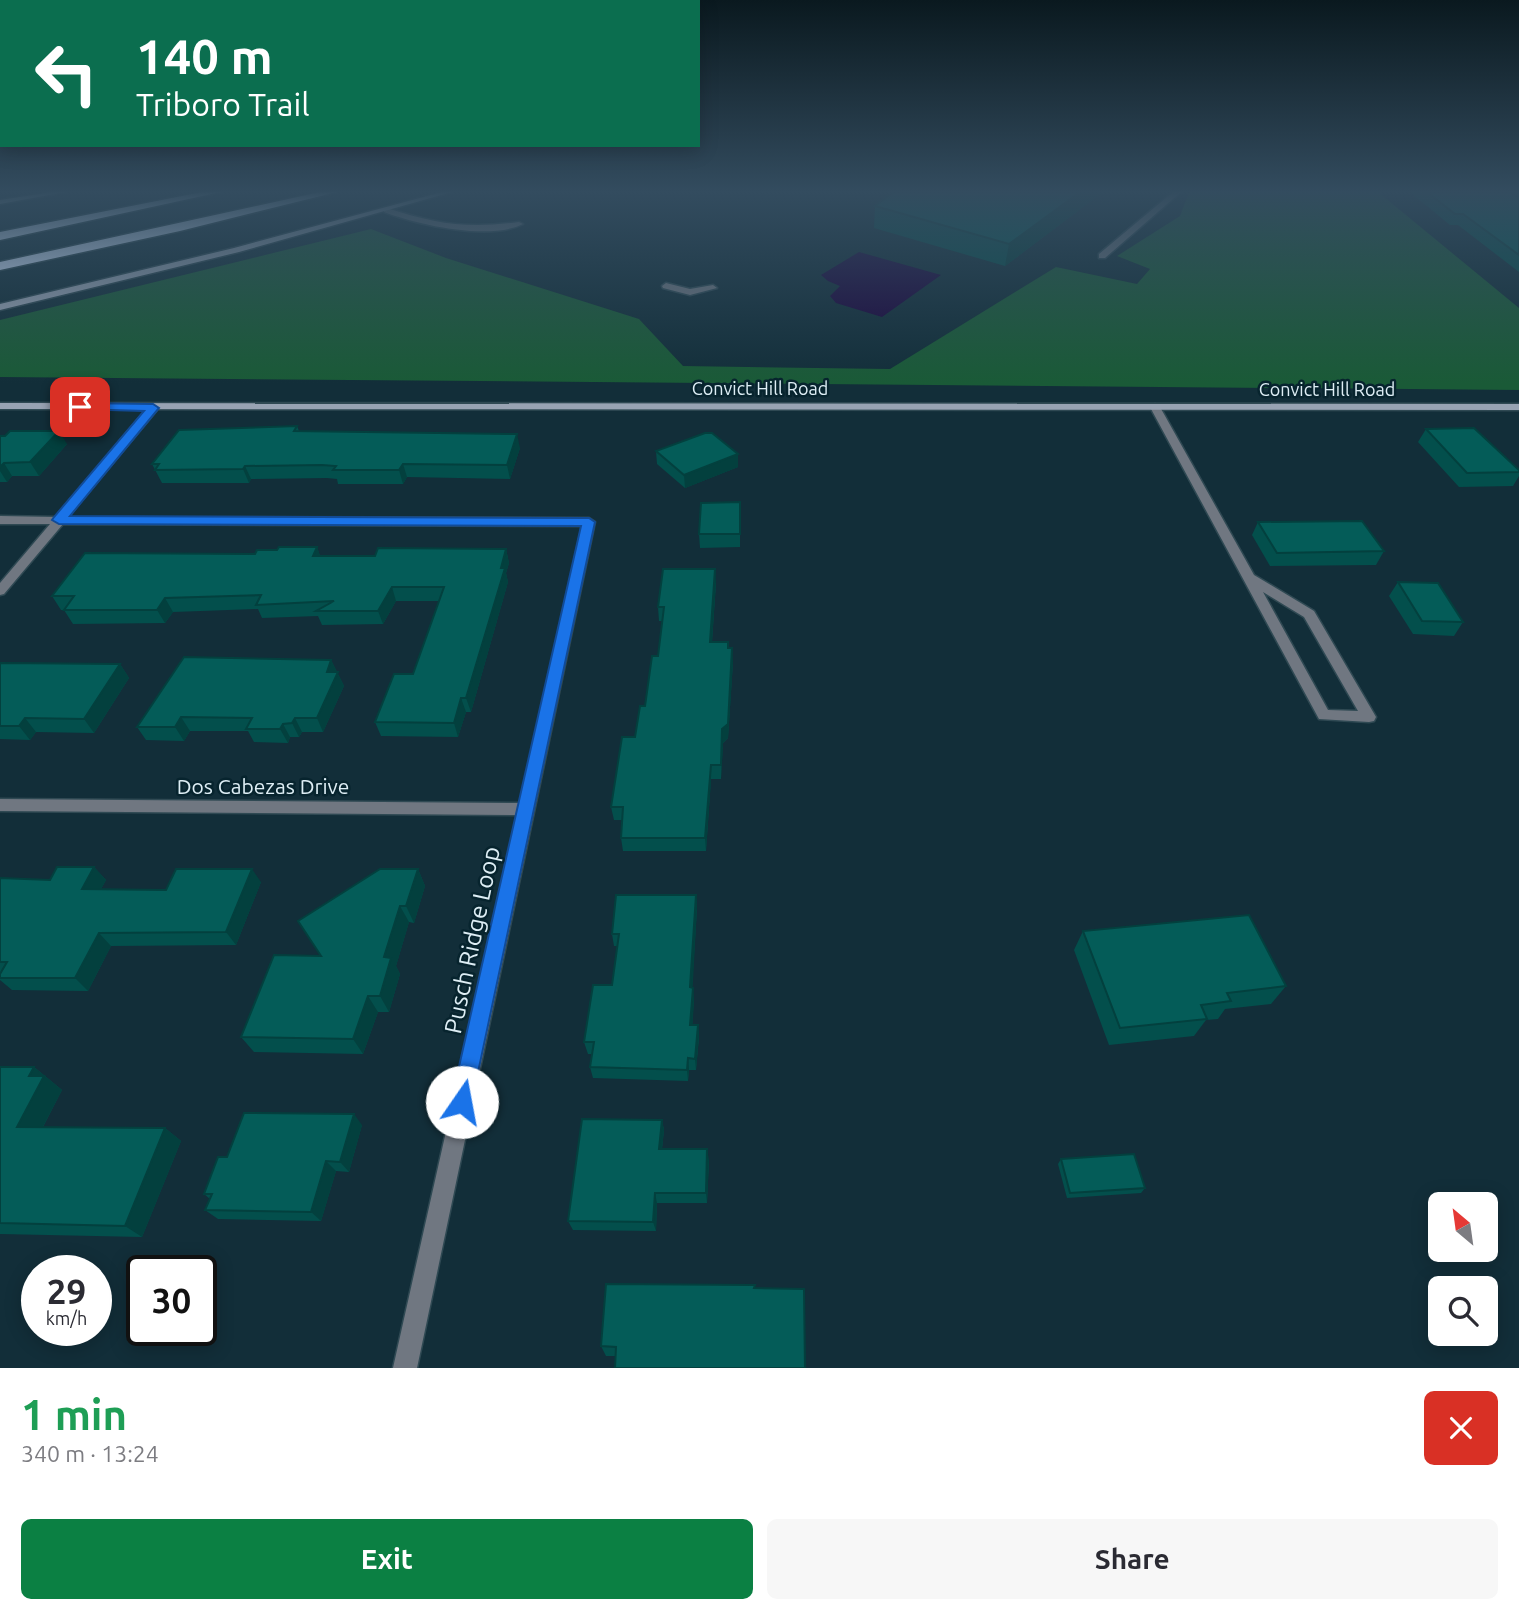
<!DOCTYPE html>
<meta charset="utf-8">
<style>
:root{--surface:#fff;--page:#f7f7f7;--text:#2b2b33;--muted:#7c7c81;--accent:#0b8043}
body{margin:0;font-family:Ubuntu,sans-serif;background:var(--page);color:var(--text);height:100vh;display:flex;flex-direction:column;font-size:26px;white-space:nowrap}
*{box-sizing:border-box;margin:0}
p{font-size:23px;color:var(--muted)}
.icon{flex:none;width:38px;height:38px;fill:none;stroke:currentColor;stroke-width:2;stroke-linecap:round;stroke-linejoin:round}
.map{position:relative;height:1368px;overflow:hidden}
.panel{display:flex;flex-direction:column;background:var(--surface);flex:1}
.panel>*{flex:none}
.banner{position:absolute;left:0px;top:0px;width:700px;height:147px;box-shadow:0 4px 18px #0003;background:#0b6e4f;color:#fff;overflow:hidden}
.needle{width:46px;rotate:331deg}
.controls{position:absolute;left:1428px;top:1192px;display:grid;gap:14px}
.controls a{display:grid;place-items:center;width:70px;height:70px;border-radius:10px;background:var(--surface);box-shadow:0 4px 18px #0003;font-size:35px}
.speed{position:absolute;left:21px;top:1255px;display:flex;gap:14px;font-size:35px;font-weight:700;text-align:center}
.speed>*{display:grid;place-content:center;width:91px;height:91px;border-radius:50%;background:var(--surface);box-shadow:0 4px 18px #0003;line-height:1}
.speed small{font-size:18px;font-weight:400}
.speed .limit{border:4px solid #111;border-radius:10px;background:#fff;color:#111}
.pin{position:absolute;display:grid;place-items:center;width:60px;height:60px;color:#fff;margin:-30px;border-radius:14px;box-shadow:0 4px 10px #0006}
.me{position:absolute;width:77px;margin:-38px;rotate:12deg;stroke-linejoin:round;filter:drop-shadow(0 0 5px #0008)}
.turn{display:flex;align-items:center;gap:24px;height:147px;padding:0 21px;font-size:32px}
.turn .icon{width:91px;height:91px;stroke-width:2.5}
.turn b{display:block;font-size:49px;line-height:60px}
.round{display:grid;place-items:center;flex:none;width:74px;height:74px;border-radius:10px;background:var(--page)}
.overview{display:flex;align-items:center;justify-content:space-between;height:119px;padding:0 21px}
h1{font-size:42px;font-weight:600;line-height:52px;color:#1e9e55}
.button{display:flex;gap:14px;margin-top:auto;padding:14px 21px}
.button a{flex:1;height:80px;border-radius:10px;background:var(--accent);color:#fff;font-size:28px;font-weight:600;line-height:80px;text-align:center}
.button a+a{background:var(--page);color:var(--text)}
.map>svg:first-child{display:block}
.green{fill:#1a5a37}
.water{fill:#1b053d}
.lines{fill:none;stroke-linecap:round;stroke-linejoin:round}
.lane-casing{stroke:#2f4953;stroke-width:3}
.street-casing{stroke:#2f4953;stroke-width:3}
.secondary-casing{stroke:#2f4953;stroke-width:3}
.highway-casing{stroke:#2f4953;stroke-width:3}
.lane{fill:#707781;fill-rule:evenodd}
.street{fill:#707781;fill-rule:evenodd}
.secondary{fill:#98a3b3;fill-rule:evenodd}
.highway{fill:#d3e3fd;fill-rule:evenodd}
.wall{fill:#034f4c}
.shaded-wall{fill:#03403e}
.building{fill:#045c58;stroke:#03403e;stroke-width:2}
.route{fill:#1a73e8;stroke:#114b97;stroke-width:2}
.labels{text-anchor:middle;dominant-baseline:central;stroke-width:5;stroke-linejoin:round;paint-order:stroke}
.far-street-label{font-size:18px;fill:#deeef5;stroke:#07242e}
.street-label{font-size:21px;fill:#deeef5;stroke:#07242e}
.near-street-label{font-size:24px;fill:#deeef5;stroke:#07242e}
</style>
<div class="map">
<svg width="1519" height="1368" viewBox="0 0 1519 1368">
<rect width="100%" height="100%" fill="#122e39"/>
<!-- green -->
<polygon class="green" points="1189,192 1378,192 1519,308 1519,390 0,377 0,320 371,229 446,258 639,319 683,366 890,369 1056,267 1137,284 1150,269 1117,256 1180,216"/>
<!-- water -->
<polygon class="water" points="859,252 941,275 882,317 836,303 830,296 840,286 828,281 821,275"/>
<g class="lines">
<defs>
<g id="lane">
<polygon points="1173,192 1181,192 1105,258 1099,258 1099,254"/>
<path d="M387,208C436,224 467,229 519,222L523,224C490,241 418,225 384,212V208Z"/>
<polygon points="666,283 690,289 713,285 717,288 690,295 663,288 662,286"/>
<path d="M1155,404L1160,407L1254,575L1314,611L1376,717L1374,721L1369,722L1319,719L1150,407ZM1263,592L1304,617L1358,711L1328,710Z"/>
</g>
<polygon id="street" points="153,405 158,408 157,410 68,517 589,518 595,522 417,1368 393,1368 517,815 0,811 0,799 520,803 582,526 63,524 4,594 0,595 0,583 50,524 0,524 0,516 56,517 149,406"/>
<g id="secondary">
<polygon points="52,192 66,192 0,204 0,200"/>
<polygon points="442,192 452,192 239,252 0,310 0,304 234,248"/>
<polygon points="0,403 1519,404 1519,410 0,409"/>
</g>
<g id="highway">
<polygon points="202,192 221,192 0,240 0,232"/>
<polygon points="320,192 337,192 180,231 0,270 0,262"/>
</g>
</defs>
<!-- lane casing -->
<use href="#lane" class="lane-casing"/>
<!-- street casing -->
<use href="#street" class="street-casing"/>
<!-- secondary casing -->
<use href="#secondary" class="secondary-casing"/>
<!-- highway casing -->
<use href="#highway" class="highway-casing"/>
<!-- lane -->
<use href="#lane" class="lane"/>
<!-- street -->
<use href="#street" class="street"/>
<!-- secondary -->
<use href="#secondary" class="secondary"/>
<!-- highway -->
<use href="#highway" class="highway"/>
</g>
<!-- wall -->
<g class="wall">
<polygon points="893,192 1103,192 1005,266 874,228 875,206"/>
<polygon points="1411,192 1519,192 1519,272 1458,225 1450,225 1411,193"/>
<polygon points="297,426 299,431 520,448 510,479 407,477 403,484 338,484 337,479 327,478 251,479 249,483 162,483 152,464"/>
<polygon points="1426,429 1519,470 1519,476 1513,486 1459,487 1418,442"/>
<polygon points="0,436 67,444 39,476 12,476 7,482 0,482"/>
<polygon points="656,451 738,454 738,467 685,488 657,464"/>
<polygon points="740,502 740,547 700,548 699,534"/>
<polygon points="1258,522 1384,551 1376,565 1270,566 1252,535"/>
<polygon points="317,547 320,556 375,556 506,549 509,563 506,573 508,582 471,712 466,712 458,737 381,736 375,722 413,674 439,601 396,601 383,624 322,625 318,616 262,618 258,609 173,612 165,623 73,624 64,610 61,610 52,596 255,554 277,550"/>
<polygon points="1398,582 1463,622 1454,636 1413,634 1389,596"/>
<polygon points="716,583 712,642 728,648 733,662 728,738 723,743 721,779 711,779 706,851 623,851 621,838 622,820 614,820 611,807 645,706 658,656 663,621 659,621 658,607"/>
<polygon points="331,660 344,686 323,732 302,732 299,737 290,737 288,743 254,742 248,731 190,731 184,741 146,740 137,727"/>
<polygon points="0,664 120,664 129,678 94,733 36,732 30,740 0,739"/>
<polygon points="94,867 106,880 101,889 166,890 261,882 236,945 111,946 88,991 12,990 0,980 0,878 50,880"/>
<polygon points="418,869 425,886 414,923 409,922 396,966 400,974 389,1012 378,1012 363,1054 254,1052 241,1037"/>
<polygon points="696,895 697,908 692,987 694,1000 692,1025 698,1025 699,1037 696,1070 689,1070 688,1081 593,1078 590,1067 592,1054 588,1054 584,1042 612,985 617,946 614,946 612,934"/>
<polygon points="1083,931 1286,986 1271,1004 1225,1009 1218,1019 1206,1020 1194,1036 1109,1045 1074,950"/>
<polygon points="0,1067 34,1067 62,1090 43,1127 165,1128 181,1141 142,1237 0,1234"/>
<polygon points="662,1120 664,1130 662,1149 709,1160 707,1203 657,1203 656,1231 573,1230 568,1221"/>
<polygon points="362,1125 349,1172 336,1171 321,1221 218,1219 205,1210 210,1199 204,1194 227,1157"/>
<polygon points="1061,1159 1145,1188 1141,1193 1067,1198 1058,1164"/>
<polygon points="755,1285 616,1356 606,1356 601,1346"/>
</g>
<!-- shaded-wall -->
<g class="shaded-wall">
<polygon points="1080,192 1103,192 1005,266 1009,244"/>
<polygon points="59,431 67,444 39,476 30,462"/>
<polygon points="517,434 520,448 510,479 507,465"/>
<polygon points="738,454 738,467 685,488 684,475"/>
<polygon points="4,463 12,476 7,482 0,471 0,467"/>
<polygon points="403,464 407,477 403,484 399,470"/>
<polygon points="245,466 251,479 249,483 243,469"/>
<polygon points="317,547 322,561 313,556"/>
<polygon points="506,549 509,563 506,573 508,582 471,712 466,698"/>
<polygon points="715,569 716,583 711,656 710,642"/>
<polygon points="392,587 396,601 383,624 378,611"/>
<polygon points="165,598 173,612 165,623 157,610"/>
<polygon points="732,648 733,662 728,738 723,743 721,779 722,729"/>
<polygon points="331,660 344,686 323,732 317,718 327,672"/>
<polygon points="120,664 129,678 94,733 84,719"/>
<polygon points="461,698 466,712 458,737 454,723"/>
<polygon points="181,717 190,731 184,741 175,727"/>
<polygon points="25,718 36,732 30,740 19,726"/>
<polygon points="295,718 302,732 299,737 292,723"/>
<polygon points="283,724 290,737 288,743 280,729"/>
<polygon points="711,765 711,779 706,851 705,838"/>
<polygon points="94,867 106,880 94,902 82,889"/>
<polygon points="252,869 261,882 236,945 226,932"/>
<polygon points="418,869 425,886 414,923 406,906"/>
<polygon points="696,895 697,908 692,1000 690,987"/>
<polygon points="400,906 409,922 396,966 400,974 389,1012 380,996 384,957"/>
<polygon points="99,933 111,946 88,991 75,978"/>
<polygon points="693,988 694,1000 692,1037 690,1025"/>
<polygon points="368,996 378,1012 363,1054 353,1039"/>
<polygon points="698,1025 699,1037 696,1070 695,1059"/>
<polygon points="688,1058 689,1070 688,1081 687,1070"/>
<polygon points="34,1067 62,1090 36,1140 17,1127 29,1076"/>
<polygon points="354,1114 362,1125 349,1172 340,1162"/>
<polygon points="662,1120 664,1130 661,1159 659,1149"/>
<polygon points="165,1128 181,1141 142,1237 125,1226"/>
<polygon points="707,1149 709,1160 707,1203 706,1193"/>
<polygon points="326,1161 336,1171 321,1221 311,1212"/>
<polygon points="655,1193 657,1203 656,1231 653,1222"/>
</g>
<!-- building -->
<g class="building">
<polygon points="893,192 1080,192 1009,244 875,206"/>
<polygon points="1427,192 1510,192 1519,198 1519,255 1463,214 1455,214"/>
<polygon points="297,426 294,431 517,434 507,465 403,464 399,470 333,470 336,466 322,465 245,466 243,469 155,470 159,464 152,464 179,430"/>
<polygon points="1474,428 1519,470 1519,472 1467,473 1426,429"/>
<polygon points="10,431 59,431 30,462 4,463 0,467 0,436 5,436"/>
<polygon points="705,433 712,433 738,454 684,475 656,451"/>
<polygon points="740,502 740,534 699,534 701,503"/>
<polygon points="1362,521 1384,551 1277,553 1258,522"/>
<polygon points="279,547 317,547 313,556 375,556 378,548 506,549 501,568 505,568 466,698 461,698 454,723 375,722 394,674 413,674 444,587 392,587 378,611 316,611 334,601 256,605 261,595 165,598 157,610 64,610 74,596 52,596 85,553 255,554 257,550 277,550"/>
<polygon points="663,569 715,569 710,642 728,642 728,648 732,648 728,724 722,729 721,765 711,765 705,838 621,838 623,807 611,807 622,737 635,737 640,706 645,706 652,656 658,656 664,607 658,607"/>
<polygon points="1398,582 1438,583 1463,622 1422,621"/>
<polygon points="184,657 331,660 327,672 338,672 317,718 295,718 292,723 283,724 280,729 246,729 252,718 181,717 175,727 137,727"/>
<polygon points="1,663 120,664 84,719 25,718 19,726 0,726 0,664"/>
<polygon points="57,867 94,867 82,889 166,890 176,869 252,869 226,932 99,933 75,978 0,978 0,974 7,962 0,962 0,878 50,880"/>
<polygon points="380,869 418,869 406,906 400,906 384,957 391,958 380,996 368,996 353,1039 241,1037 274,955 321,956 298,921"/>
<polygon points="616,895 696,895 690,987 693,988 690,1025 698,1025 695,1059 688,1058 687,1070 590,1067 594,1042 584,1042 593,985 612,985 619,934 612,934"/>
<polygon points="1249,915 1286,986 1227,993 1231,1001 1201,1005 1207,1019 1120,1028 1083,931"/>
<polygon points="0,1067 34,1067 29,1076 44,1076 17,1127 165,1128 125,1226 0,1223"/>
<polygon points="244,1113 354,1114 340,1162 326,1161 311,1212 205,1210 212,1194 204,1194 218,1157 227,1157"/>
<polygon points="582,1119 662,1120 659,1149 707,1149 706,1193 655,1193 653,1222 568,1221"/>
<polygon points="1134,1154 1145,1188 1070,1193 1061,1159"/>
<polygon points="606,1284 755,1285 754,1288 804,1289 805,1368 615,1368 616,1347 601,1346"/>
</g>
<!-- sky -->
<linearGradient id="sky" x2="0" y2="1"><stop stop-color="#0a191f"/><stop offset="0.5" stop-color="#334c5f"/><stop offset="1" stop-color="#334c5f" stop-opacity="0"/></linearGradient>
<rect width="1519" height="383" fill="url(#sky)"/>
<!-- route -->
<polygon class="route" points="80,403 153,404 159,408 70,516 589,518 595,522 470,1110 462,1113 454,1110 451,1102 581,526 59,524 52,520 54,517 144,411 76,409 76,404"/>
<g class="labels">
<!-- far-street labels -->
<g class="far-street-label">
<text x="760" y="388">Convict Hill Road</text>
<text x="1327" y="389">Convict Hill Road</text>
</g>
<!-- street labels -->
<g class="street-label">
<text x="263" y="786">Dos Cabezas Drive</text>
</g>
<!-- near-street labels -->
<g class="near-street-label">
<text transform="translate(472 940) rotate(-78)">Pusch Ridge Loop</text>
</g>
</g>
</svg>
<div class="controls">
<a><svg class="needle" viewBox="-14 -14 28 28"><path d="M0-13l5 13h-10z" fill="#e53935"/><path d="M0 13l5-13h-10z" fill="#7c7c81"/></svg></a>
<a><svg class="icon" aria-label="search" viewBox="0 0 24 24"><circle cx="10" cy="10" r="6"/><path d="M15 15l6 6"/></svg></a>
</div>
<div class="speed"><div>29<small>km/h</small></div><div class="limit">30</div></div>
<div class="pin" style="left:80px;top:407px;background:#d93025"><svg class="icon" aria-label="arrive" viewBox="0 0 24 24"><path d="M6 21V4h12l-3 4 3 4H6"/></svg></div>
<svg class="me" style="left:462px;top:1102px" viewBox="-20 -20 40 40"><circle r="19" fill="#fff"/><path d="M0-13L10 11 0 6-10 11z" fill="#1a73e8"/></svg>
<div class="banner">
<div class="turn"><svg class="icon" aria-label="left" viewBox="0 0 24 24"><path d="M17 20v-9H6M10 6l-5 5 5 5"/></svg><div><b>140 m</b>Triboro Trail</div></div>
</div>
</div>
<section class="panel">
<div class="overview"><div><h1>1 min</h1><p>340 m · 13:24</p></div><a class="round" style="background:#d93025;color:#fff"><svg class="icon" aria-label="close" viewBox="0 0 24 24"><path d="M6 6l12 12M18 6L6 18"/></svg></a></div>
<div class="button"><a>Exit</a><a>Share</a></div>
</section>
